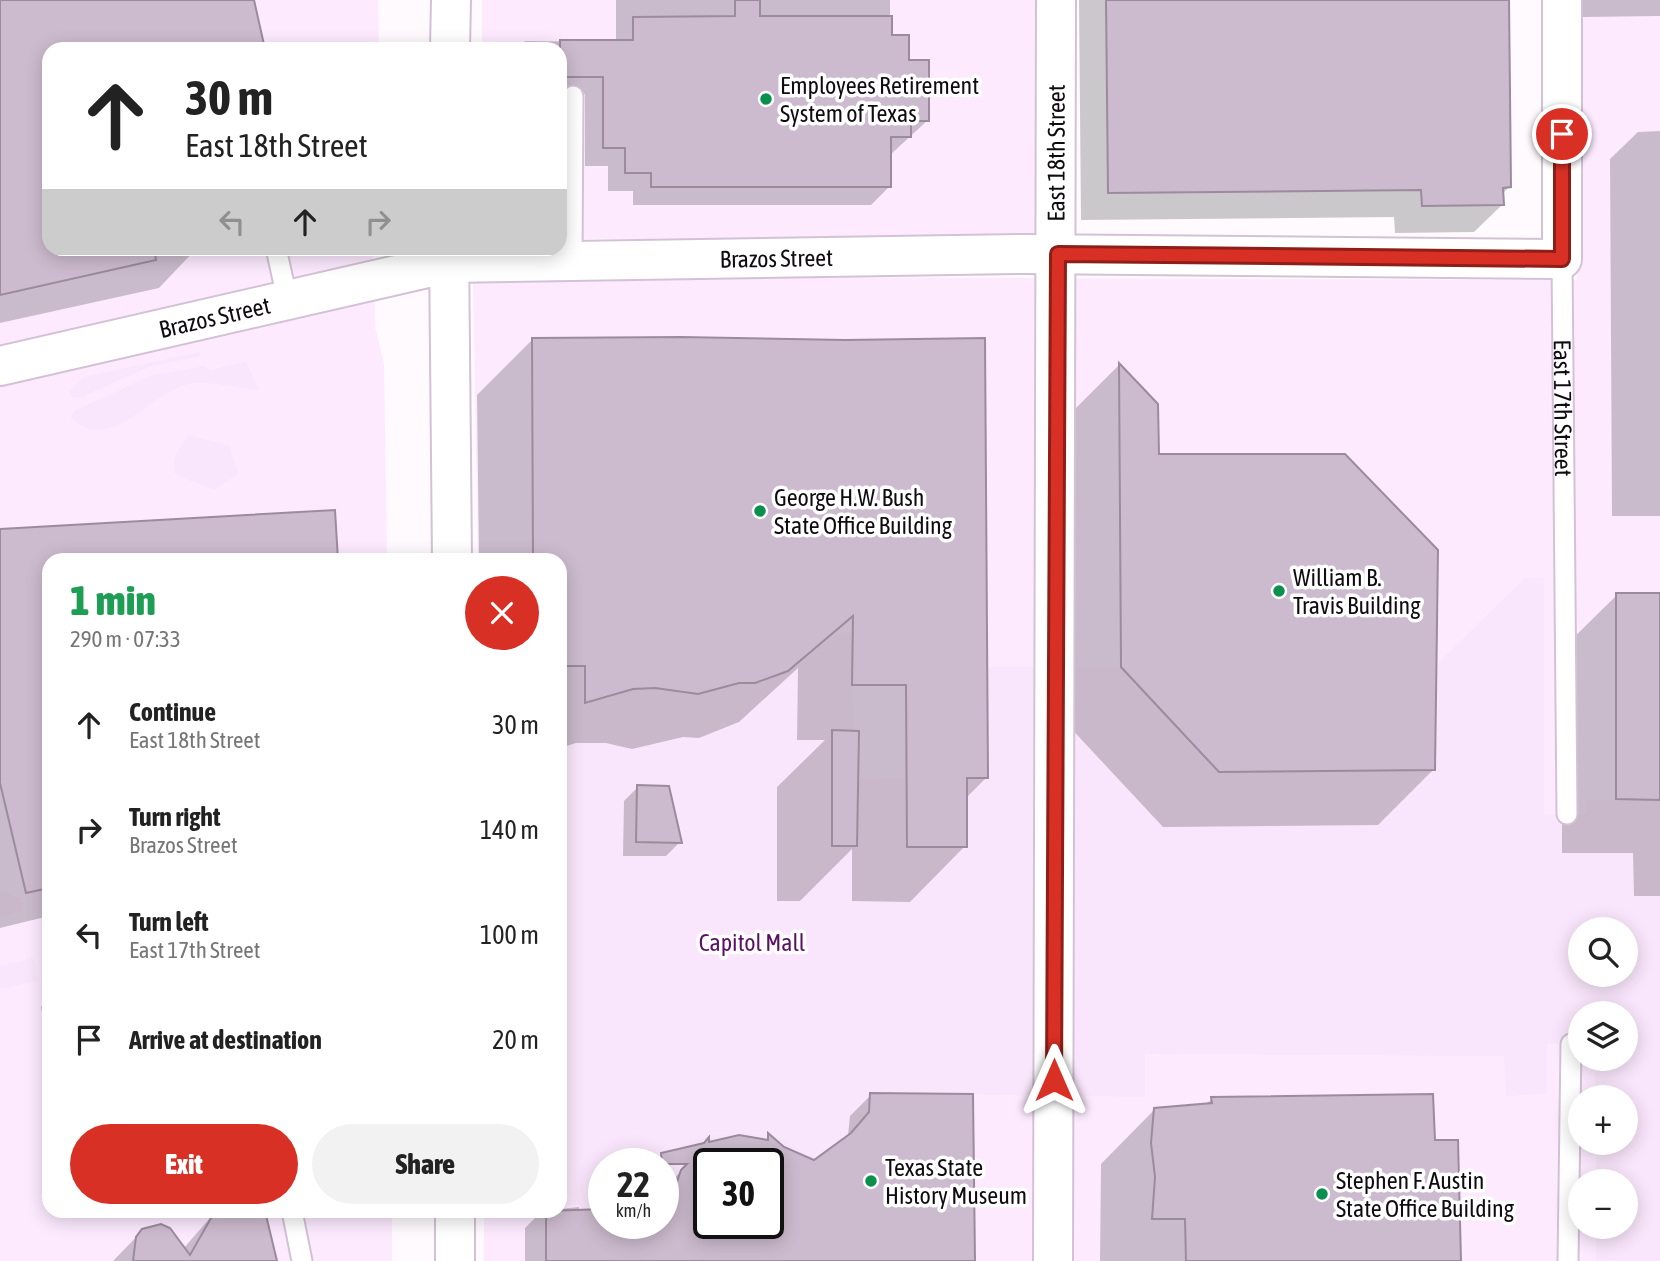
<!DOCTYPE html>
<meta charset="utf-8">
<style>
:root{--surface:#fff;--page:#f2f2f2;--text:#222;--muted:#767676;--accent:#d93025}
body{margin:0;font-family:"Asap Condensed",sans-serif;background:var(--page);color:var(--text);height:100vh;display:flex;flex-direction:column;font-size:26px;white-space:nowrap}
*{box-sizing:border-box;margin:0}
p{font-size:23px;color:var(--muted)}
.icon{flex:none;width:38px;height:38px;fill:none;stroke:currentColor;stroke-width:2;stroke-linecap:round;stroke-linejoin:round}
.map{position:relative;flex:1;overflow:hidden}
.side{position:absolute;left:42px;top:553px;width:525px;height:665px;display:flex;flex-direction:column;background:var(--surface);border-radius:21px;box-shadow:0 4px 18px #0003}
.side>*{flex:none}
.banner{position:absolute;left:42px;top:42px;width:525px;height:214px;border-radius:21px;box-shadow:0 4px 18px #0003;background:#fff;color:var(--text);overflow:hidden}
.controls{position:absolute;left:1568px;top:917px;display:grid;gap:14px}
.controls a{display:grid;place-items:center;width:70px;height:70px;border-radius:50%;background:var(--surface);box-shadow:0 4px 18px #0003;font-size:35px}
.speed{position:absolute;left:588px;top:1148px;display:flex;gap:14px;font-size:35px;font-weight:700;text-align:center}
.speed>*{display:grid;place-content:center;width:91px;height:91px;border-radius:50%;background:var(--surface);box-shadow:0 4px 18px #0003;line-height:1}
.speed small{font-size:18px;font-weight:400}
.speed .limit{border:4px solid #111;border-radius:10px;background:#fff;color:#111}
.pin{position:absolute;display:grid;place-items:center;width:60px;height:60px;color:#fff;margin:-30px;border:4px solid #fff;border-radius:50%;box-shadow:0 2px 7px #0007}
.me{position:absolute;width:77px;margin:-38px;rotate:0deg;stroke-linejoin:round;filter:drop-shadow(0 0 5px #0008)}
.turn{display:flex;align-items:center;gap:24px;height:147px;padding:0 28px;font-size:32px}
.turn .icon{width:91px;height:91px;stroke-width:2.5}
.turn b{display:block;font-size:49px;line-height:60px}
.lanes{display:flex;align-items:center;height:66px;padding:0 28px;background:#0003;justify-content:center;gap:35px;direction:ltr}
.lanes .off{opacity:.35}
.round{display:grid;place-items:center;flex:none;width:74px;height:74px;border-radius:37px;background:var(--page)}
.head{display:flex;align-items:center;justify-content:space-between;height:119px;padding:0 28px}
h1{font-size:42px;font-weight:800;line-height:52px;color:#1e9e55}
.cta{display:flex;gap:14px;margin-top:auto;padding:14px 28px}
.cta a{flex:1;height:80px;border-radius:42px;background:var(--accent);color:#fff;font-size:28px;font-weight:800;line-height:80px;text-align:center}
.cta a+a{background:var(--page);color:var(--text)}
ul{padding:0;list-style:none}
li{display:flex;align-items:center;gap:21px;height:105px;padding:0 28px}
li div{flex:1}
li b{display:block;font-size:26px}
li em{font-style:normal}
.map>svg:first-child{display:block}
.built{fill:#fdeaff;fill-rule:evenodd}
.green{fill:#fae6fc;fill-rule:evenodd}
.shadow{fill:#0003;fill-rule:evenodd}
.building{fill:#ccbbce;stroke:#9b8b9d;stroke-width:2;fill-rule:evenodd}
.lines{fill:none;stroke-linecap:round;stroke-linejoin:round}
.lane-casing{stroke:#d3c2d5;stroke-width:23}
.street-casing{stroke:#d3c2d5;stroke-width:42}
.secondary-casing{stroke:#d3c2d5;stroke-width:42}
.lane{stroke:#fff;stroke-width:19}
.street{stroke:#fff;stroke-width:38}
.secondary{stroke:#fff;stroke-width:38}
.route-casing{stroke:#8d1f18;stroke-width:18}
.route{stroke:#d93025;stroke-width:12}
.poi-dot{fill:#0b8f4c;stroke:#fff;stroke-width:2.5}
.labels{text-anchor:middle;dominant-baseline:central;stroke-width:7;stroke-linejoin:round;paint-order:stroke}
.poi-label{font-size:24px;fill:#100a11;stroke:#fff;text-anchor:start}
.street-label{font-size:24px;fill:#100a11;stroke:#fff}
.park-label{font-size:24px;fill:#5b0f66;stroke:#fff}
</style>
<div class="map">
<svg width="1660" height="1261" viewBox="0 0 1660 1261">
<rect width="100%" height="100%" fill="#fefafe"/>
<!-- built -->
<g class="built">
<polygon points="0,0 378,0 379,49 49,49 49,248 373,249 375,327 384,364 387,560 49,560 49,1211 392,1211 392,1261 0,1261"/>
<polygon points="482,0 1037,0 1040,238 560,239 560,49 482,49"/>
<polygon points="1576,0 1660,0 1660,914 560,910 560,560 478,560 473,276 1577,280"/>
<path d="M560,953L1626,975L1660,1261H484V1211H560ZM1580,1013H1626V1059H1580ZM1580,1097H1626V1143H1580ZM604,1164H663V1223H604ZM709,1164H768V1223H709ZM1580,1181H1626V1227H1580Z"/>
</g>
<!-- green -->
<g class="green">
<polygon points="199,352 201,356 151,366 82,397 72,397 69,391 84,377"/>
<path d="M246,361L259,390C238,388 208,380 188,384C149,393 113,455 71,418L74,411L150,376L204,366L211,370Z"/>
<path d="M189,435L230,446L238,474L214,490L176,475C170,458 179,449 189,435Z"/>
<path d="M1525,578H1544V814H1587V800H1660V1261H1596V1227H1626V1181H1596V1143H1626V1097H1595V1059H1626V1013H1580V1044H1547V1094L1506,1096L1504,1056L1145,1054V1097L871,1093C870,1098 870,1105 869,1110C863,1131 822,1157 802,1163C750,1116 677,1132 672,1207L663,1208V1164H604V1209L581,1210L580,1205H560V666H585V702L633,689L655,688L688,695L739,683L764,684V677C775,675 787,673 796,667C815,654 828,633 852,632L853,779L988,778V667H1121L1219,772L1435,770L1436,665ZM1580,929H1626V975H1580Z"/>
<polygon points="0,891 20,898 23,911 0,917"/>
<polygon points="34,958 38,981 0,989 0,966"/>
</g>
<!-- shadow -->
<g class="shadow">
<polygon points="0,0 253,0 264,49 49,49 49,248 197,248 159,288 0,323"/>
<polygon points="616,0 890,0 890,37 907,62 928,120 890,155 890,186 871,205 633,205 633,191 608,191 608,166 585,166 585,94 560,94 560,49 518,49 525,41 616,42"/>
<polygon points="1079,0 1507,0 1509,187 1502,194 1502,205 1474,232 1395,233 1394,217 1081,220"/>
<polygon points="1583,0 1660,0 1660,16 1583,17"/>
<polygon points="1660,131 1660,516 1612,516 1610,159 1638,132"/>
<polygon points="533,339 984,340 986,778 965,799 965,846 910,902 852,901 852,849 800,901 777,901 777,787 825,740 797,740 798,668 739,722 699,738 683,737 632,749 606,743 576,743 560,748 560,560 479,560 477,395"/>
<polygon points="1119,365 1158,455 1433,770 1378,825 1163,827 1066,723 1064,420"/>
<polygon points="0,531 336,560 49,560 49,916 0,928"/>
<polygon points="1617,595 1660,595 1660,896 1634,896 1633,853 1562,853 1562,649"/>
<polygon points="638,787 680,842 666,856 623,856 624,801"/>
<polygon points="560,795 565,795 564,865 560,869"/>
<polygon points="49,1000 49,1045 41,1007"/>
<path d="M871,1095L973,1261H525V1228L542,1211L579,1207V1211L604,1223H663V1190L698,1154L739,1137L762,1139L783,1148L805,1167L848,1135L850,1116ZM709,1164H768V1223H709Z"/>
<polygon points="1212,1099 1433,1142 1459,1261 1100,1261 1101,1164 1154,1110 1205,1105"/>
<polygon points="216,1211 264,1211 275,1261 113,1261 143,1230 183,1249"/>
</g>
<!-- building -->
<g class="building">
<polygon points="0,0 254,0 265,49 49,49 49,248 154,248 156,260 0,295"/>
<polygon points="735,0 760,0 760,16 892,16 892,35 909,35 909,60 929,60 929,121 911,121 911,137 891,137 891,187 651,187 651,173 625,173 625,148 603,148 603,77 560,77 560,40 633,40 633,17 735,16"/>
<polygon points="1106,0 1509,0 1511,187 1503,188 1504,205 1422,206 1421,190 1108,193"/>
<polygon points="681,337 845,340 985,338 988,778 967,778 967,847 907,847 906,685 852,685 853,616 788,671 755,683 739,683 698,694 655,688 633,689 585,703 585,666 560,666 560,560 533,560 532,338"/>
<polygon points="1119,363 1158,404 1159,454 1345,454 1438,550 1435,770 1219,772 1121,667"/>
<polygon points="335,510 338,560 49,560 49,888 26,893 0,783 0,529"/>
<polygon points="1616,593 1660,593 1660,800 1616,799"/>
<polygon points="832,730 859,731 857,846 832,846"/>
<polygon points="637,785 669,786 682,843 636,842"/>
<path d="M870,1093L973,1094L975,1261H546V1211L604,1209V1223H663L681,1170L687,1164H662L661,1153L704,1143L709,1137V1142L739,1135L768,1140V1133L784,1147L814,1160L851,1133L869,1112ZM709,1164H768V1223H709Z"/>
<polygon points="1433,1094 1435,1140 1458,1140 1461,1261 1186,1261 1185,1219 1152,1219 1155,1177 1151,1143 1154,1108 1212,1103 1211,1097"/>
<polygon points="215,1211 265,1211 277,1261 133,1261 136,1237 142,1229 161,1224 170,1228 190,1255"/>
</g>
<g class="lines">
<defs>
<g id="lane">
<polyline points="276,248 287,298"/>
<path id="s1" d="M1562,259L1567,814"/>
<polyline points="572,261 573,96"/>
<polyline points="292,1211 302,1261"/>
<polyline points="1568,1261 1571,1044"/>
</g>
<g id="street">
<path id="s2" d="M0,366L449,263L1022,254L1562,259V0"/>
<path id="s3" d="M1053,1261L1056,0"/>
</g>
<g id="secondary">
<polyline points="450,49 451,0"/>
<polyline points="449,248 452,560"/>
<polyline points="455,1261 455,1211"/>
</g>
</defs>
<!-- lane casing -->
<use href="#lane" class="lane-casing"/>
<!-- street casing -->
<use href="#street" class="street-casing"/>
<!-- secondary casing -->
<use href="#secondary" class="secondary-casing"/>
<!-- lane -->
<use href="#lane" class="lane"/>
<!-- street -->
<use href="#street" class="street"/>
<!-- secondary -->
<use href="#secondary" class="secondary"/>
</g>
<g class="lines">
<defs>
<polyline id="route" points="1054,1080 1058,254 1562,259 1562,134"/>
</defs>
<!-- route casing -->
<use href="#route" class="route-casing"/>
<!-- route -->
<use href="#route" class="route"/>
</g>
<!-- markers -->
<g class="poi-dot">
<circle cx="766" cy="99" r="7"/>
<circle cx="760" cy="511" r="7"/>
<circle cx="1279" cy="591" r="7"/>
<circle cx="871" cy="1181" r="7"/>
<circle cx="1322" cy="1194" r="7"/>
</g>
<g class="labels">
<!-- poi labels -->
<g class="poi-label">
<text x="780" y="85">Employees Retirement<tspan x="780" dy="28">System of Texas</tspan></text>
<text x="774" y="497">George H.W. Bush<tspan x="774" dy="28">State Office Building</tspan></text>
<text x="1293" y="577">William B.<tspan x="1293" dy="28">Travis Building</tspan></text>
<text x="885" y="1167">Texas State<tspan x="885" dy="28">History Museum</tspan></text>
<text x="1336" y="1180">Stephen F. Austin<tspan x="1336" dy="28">State Office Building</tspan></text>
</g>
<!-- street labels -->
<g class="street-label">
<text stroke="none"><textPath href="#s3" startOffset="1108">East 18th Street</textPath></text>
<text stroke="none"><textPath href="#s2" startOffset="788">Brazos Street</textPath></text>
<text stroke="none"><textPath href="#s2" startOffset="220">Brazos Street</textPath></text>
<text stroke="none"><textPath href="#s1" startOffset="149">East 17th Street</textPath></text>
</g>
<!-- park labels -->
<g class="park-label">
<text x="752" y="942">Capitol Mall</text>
</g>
</g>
</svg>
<div class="controls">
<a><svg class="icon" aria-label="search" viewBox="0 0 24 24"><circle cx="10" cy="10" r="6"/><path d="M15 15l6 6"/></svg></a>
<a><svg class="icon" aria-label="layers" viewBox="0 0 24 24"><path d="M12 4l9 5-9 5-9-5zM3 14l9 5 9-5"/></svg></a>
<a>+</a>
<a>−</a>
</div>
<div class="speed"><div>22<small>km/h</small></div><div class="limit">30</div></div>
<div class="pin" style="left:1562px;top:134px;background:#d93025"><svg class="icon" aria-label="arrive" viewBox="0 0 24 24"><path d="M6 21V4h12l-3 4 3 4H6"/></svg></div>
<svg class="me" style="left:1054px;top:1080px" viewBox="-20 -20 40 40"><path d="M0-17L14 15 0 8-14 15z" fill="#d93025" stroke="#fff" stroke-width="4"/></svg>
<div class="banner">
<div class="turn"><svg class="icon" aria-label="ahead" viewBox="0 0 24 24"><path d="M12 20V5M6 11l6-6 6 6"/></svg><div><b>30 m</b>East 18th Street</div></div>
<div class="lanes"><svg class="icon off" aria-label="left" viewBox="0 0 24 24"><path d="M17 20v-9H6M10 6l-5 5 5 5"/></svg><svg class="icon" aria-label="ahead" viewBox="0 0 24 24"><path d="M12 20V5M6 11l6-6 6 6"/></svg><svg class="icon off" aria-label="right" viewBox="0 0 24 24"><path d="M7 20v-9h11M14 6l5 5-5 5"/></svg></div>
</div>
<section class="side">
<div class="head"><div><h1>1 min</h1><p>290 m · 07:33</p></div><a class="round" style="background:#d93025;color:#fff"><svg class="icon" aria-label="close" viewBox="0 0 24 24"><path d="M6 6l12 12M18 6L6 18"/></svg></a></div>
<ul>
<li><svg class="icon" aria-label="ahead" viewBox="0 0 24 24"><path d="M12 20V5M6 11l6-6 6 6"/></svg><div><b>Continue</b><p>East 18th Street</p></div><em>30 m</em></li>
<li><svg class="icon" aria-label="right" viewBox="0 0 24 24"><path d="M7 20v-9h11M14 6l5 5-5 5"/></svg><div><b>Turn right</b><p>Brazos Street</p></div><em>140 m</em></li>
<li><svg class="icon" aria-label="left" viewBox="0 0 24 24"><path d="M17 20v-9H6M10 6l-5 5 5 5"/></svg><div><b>Turn left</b><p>East 17th Street</p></div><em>100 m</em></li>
<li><svg class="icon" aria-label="arrive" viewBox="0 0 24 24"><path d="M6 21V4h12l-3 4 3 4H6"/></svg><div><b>Arrive at destination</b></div><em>20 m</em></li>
</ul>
<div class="cta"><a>Exit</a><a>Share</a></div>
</section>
</div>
